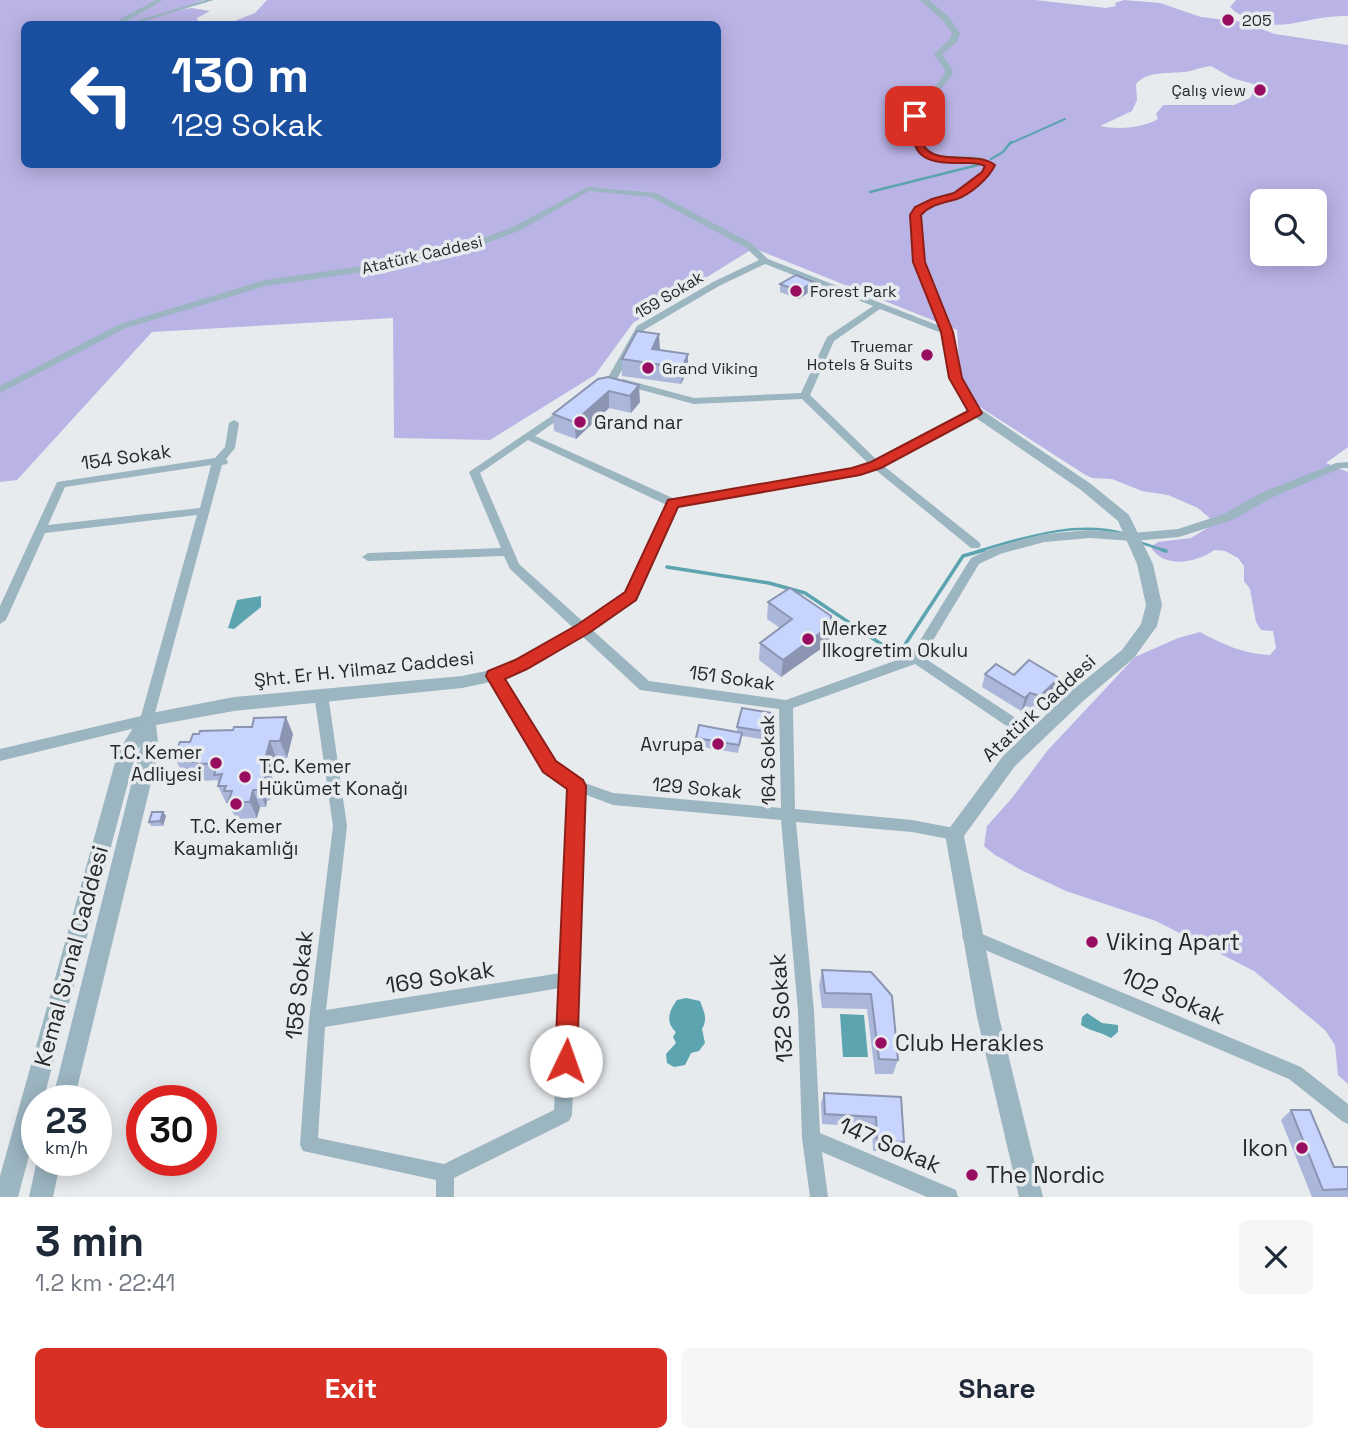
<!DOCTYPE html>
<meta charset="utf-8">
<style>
:root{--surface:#fff;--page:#f6f6f7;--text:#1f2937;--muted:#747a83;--accent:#d93025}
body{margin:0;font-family:"Space Grotesk",sans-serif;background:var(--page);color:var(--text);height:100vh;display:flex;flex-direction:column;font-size:26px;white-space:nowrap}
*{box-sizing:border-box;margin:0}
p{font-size:23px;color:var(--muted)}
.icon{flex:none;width:38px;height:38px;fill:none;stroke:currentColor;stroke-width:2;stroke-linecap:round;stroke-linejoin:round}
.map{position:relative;height:1197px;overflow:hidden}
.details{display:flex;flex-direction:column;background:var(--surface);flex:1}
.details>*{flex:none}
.hud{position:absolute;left:21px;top:21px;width:700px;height:147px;border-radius:10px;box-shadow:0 4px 18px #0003;background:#1a4fa0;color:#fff;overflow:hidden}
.tools{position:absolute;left:1250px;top:189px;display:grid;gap:14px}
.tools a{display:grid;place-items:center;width:77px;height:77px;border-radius:10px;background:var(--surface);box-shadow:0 4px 18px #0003;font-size:35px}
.speed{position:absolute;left:21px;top:1085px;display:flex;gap:14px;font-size:35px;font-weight:700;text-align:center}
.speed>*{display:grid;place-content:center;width:91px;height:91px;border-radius:50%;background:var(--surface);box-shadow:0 4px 18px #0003;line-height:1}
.speed small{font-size:18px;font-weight:400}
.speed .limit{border:10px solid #d22;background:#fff;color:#111}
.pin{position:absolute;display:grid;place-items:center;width:60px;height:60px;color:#fff;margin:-30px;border-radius:14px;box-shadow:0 4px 10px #0006}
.me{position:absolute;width:77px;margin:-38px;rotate:3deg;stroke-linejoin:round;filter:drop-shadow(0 0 5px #0008)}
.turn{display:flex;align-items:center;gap:24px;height:147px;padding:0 35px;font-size:32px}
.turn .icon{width:91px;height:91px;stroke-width:2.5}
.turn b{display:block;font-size:49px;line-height:60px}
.round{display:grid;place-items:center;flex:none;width:74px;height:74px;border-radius:10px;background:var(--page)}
.headline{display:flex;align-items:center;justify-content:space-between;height:119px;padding:0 35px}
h1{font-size:42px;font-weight:800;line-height:52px}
.primary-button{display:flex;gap:14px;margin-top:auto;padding:14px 35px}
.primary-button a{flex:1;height:80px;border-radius:10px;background:var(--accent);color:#fff;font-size:28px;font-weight:800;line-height:80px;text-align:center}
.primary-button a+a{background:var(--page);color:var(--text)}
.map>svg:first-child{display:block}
.green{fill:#bab3e6;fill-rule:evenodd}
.water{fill:#5ca4b0}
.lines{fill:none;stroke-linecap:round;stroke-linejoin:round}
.stream-far2{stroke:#5ca4b0;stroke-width:2}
.stream-far1{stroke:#5ca4b0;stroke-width:2.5}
.stream{stroke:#5ca4b0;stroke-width:3.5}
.minor{fill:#9bb5c1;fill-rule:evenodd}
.tertiary{fill:#9bb5c1;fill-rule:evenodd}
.wall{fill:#abb7da}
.shaded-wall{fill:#8b95b2}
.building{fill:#c7d5fe;stroke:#8b95b2;stroke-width:2}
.route{fill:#d93025;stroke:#8d1f18;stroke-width:2}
.poi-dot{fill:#990d60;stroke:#e8ebee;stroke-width:2.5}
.labels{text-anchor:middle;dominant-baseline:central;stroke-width:7;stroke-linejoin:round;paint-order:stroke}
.far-poi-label{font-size:16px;fill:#27282a;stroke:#e8ebee;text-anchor:start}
.far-street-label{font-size:16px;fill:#27282a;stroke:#e8ebee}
.poi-label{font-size:19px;fill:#27282a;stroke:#e8ebee;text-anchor:start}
.street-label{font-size:19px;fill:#27282a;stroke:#e8ebee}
.near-poi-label{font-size:23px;fill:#27282a;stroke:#e8ebee;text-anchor:start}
.near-street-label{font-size:23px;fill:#27282a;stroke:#e8ebee}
</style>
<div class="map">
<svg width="1348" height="1197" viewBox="0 0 1348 1197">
<rect width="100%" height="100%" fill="#e8ebee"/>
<!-- green -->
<g class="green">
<path d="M0,0H203L178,10L192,8L210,11L197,18L198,24H24V164H718V24H227L255,13L267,0H1035L1106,8L1116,6L1115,3L1124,0L1160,3L1201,17L1242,22L1275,34L1348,45V447L1326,463L1348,472V1084L1338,1075L1335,1045L1325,1030L1254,971L1156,921L1066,891L1021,870L995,855L984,846L987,826L1012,798L1047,751L1135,657L1178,638L1200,632C1222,644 1244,654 1270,655L1276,648L1273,631L1261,630L1256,622L1250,589L1244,581V566L1238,558L1225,551L1214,550C1197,563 1163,569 1151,547L1158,542L1191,538L1212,525L1214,522L1198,508L1168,495L1142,491L1112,479L1092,478L1084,474L972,402L960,375L957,330L758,250L749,251L633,323L595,375L490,440L394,438L393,318L152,332L17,480L0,482ZM1211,66L1232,78L1257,85L1250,98L1234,105H1163L1156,114L1158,119C1142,128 1118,130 1100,126L1132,111L1137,100L1136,84C1149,69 1172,75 1190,71C1198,69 1202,67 1211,66ZM1262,201H1314V254H1262Z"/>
<path d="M1236,0H1348V16C1303,14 1279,40 1234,11L1230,7Z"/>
</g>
<!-- water -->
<g class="water">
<polygon points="261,596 261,607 234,629 228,628 237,600"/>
<path d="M686,998L700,1001C704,1012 708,1018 702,1029L705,1043L699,1051L691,1053L685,1065L674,1067L667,1063L666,1054L676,1043L673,1037L676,1032C665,1022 669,1011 677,1000Z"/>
<path d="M1087,1013L1102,1023L1118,1025V1032L1111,1038C1101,1032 1090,1031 1081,1025L1082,1017Z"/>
<polygon points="840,1014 864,1015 868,1057 843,1057"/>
</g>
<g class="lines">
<!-- stream-far2 -->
<polyline class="stream-far2" points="1009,144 1065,119"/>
<!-- stream-far1 -->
<g class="stream-far1">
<polyline points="991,159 1003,152 1011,142"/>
<polyline points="870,192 978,165"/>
<polyline points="1142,543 1166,551"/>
<path d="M978,551C1026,537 1076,520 1126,534"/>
</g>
<!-- stream -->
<g class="stream">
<polyline points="1162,550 1166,551"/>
<polyline points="667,567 769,583 805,593 890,650 904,646 963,556 984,550"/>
</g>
<!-- minor -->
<g class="minor">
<polygon points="156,0 163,0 122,24 116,24 122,18"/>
<polygon points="205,0 214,0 134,24 126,24"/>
<polygon points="588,187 656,193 751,243 768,259 950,330 950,334 944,334 880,309 834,341 810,395 880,463 979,542 981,545 979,548 971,548 872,467 802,399 694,404 619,384 618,382 623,379 694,398 801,393 827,337 873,306 765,264 719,286 644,330 617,379 612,382 608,381 607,379 637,326 713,282 759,260 745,247 651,197 589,191 521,230 474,248 391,268 266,286 126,328 0,393 0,386 120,324 265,280 391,262 468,244 515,226"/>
<path d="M565,407L569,408V412L535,436L677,500L679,503L673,507L669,506L528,440L480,473L519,564L649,681L786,700L911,655L971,558L992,548L1044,534L1090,530L1133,533L1178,529L1224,514L1263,492L1336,463L1348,462V468H1341L1271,498L1232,520L1179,537L1133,541L1090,538L1044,542L1000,554L979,564L923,657L1040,734L1042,738L1040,742L1035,743L1030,742L915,664L793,708L795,809L912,820L954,828L959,830L961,834L959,838L954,840L912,832L796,822L814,1011L820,1133L956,1190L958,1197H927L822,1152L828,1197H810L802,1138L798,1011L781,820L613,805L584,794L572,1115L569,1121L454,1178V1197H436V1180L303,1151L300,1145L309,1020L333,826L314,694L316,690H326L328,694L347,826L326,1010L561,973L570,789L545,771L489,679L487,676L489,673H499L555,763L582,782L613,793L781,808L779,709L640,690L510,569L504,556L368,561L362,557L368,553L501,548L469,472ZM560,988L554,1110L444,1164L318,1138L325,1027Z"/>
<path d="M234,420L239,423L235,448L226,459L228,462L227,464L222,465L152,724L0,761V749L141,716L197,515L45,533L6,620L0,624V606L57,482L215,458L225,447L229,423ZM211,465L200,508L48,525L65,487Z"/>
<polygon points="970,929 1301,1067 1348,1104 1348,1124 1342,1121 1289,1079 964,941 962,936 964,931"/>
</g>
<!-- tertiary -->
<g class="tertiary">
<polygon points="920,0 929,0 949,17 960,33 957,42 942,54 953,70 952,75 920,116 924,146 934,155 981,157 996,167 969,193 932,207 920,215 925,263 953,332 962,378 976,406 1091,484 1129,515 1153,564 1162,605 1157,626 1134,658 1082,702 1015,766 964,836 999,1017 1043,1197 1019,1197 977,1017 945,834 1003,756 1070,692 1122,650 1141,624 1146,605 1137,564 1118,521 1081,490 976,418 881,468 860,475 679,507 637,600 589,633 527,668 500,680 462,688 234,711 156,725 159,750 74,1101 52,1101 141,745 136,753 43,1101 37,1101 37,1126 18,1197 0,1197 0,1176 118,752 141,715 234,697 462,676 491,670 515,660 577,625 625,593 668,500 853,468 871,462 967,412 950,378 941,332 913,263 910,215 920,205 962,189 986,168 979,163 929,160 914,146 910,116 944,75 945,70 934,54 950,39 952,33 943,21"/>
<polygon points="37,1160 61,1160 53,1197 29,1197"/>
</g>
</g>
<!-- wall -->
<g class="wall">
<polygon points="813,282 812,290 799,299 780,292 780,284"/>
<polygon points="660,350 688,370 681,384 622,376 622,359"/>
<polygon points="598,379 640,402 631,413 609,408 576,439 554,431 553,414"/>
<polygon points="768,602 829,643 781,677 759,660 760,643 780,628 767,619"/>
<polygon points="985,674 1014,675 1059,678 1054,690 1036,709 1025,706 1021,711 982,687"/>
<polygon points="772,713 767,740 742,736 738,753 696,746 696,738 737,732 737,727"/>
<polygon points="252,727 293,734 287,758 276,758 272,777 274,783 270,800 267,801 266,807 260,807 257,818 236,819 228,803 226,803 218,786 219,784 217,780 205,781 204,779 197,779 195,774 183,774 174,757 190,742 233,730"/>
<polygon points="163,812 166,816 163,826 151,826 149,822"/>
<polygon points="822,970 871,972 898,1060 893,1074 875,1074 867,1009 822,1008 819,986"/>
<polygon points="824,1093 901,1097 904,1142 900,1152 873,1151 872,1127 822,1124 821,1103"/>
<polygon points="1291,1110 1334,1167 1348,1167 1348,1197 1312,1197 1281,1120"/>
</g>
<!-- shaded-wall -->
<g class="shaded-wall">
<polygon points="813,282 812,290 799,299 799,291"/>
<polygon points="659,334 660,350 652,365 652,349"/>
<polygon points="688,354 688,370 681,384 682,368"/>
<polygon points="639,385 640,402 631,413 630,396"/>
<polygon points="609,391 609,408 576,439 574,422"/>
<polygon points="831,625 829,643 781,677 783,660"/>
<polygon points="1059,678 1054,690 1036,709 1040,696"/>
<polygon points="1030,693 1025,706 1021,711 1025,698"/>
<polygon points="286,717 293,734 287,758 280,741"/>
<polygon points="270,741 276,758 272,777 274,783 270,800 263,784 263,767"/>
<polygon points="260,784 267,801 266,807 259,790"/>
<polygon points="253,790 260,807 257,818 250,802"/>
<polygon points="163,812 166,816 163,826 160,821"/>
</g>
<!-- building -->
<g class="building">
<polygon points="796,275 813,282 799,291 780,284"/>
<polygon points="637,331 659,334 652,349 688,354 682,368 622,359"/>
<polygon points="608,377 639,385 630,396 609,391 574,422 553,414 598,379"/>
<polygon points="790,588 831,616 831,625 783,660 760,643 792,619 768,602"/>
<polygon points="1029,660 1059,678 1040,696 1030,693 1025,698 985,674 996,664 1014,675"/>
<polygon points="742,708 772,713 768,732 737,727"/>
<polygon points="286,717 280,741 270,741 263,767 267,767 263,784 260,784 259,790 253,790 250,802 228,802 232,791 224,791 226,786 218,786 222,774 214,775 218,763 197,764 197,762 189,762 191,757 174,757 180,742 190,742 193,734 199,734 200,731 233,730 234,727 252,727 254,718"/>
<polygon points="699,725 742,733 739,745 696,738"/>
<polygon points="152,812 163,812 160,821 149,822"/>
<polygon points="822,970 871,972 881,983 892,996 898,1060 879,1059 871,994 825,993"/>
<polygon points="824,1093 901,1097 904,1142 877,1141 876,1117 825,1114"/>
<polygon points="1291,1110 1310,1110 1334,1167 1348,1167 1348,1189 1323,1190"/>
</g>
<!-- route -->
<path class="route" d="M915,114L919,116C920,125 919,137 923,144C933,167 977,150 995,165C989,178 971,194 957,199C944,203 931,204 921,215L925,262L953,332L962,378L982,413L980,415L881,468L860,475L678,507L636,600L589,633L527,669L505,679L556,761L583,780L586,786L577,1061L574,1069L566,1072L558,1069L555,1061L567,789L543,772L486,676L488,671L515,660L577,625L625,592L668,500L852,468L871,462L968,411L949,378L941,332L913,262L910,215L915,207L932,199L954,193L982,172L985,166C977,162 970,163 963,163C920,163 913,157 910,116Z"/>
<!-- markers -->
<g class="poi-dot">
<circle cx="1228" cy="20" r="7"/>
<circle cx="1260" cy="90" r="7"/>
<circle cx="796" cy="291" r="7"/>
<circle cx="927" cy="355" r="7"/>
<circle cx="648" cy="368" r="7"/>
<circle cx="580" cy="422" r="7"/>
<circle cx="808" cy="639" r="7"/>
<circle cx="718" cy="744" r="7"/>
<circle cx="216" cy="763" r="7"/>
<circle cx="245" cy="777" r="7"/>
<circle cx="236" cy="804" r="7"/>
<circle cx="1092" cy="942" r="7"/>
<circle cx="881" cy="1043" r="7"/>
<circle cx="1302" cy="1148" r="7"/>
<circle cx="972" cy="1175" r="7"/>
</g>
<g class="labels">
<!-- far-poi labels -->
<g class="far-poi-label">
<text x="1242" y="20">205</text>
<text x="1246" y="90" text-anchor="end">Çalış view</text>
<text x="810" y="291">Forest Park</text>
<text x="913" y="346" text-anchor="end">Truemar<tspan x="913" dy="18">Hotels &amp; Suits</tspan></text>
<text x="662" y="368">Grand Viking</text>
</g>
<!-- far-street labels -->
<g class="far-street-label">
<text transform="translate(422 255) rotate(-13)">Atatürk Caddesi</text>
<text transform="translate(669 295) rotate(-31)">159 Sokak</text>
</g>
<!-- poi labels -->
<g class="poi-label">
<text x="594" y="422">Grand nar</text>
<text x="822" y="628">Merkez<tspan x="822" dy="22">Ilkogretim Okulu</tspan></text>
<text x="704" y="744" text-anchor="end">Avrupa</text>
<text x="202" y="752" text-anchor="end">T.C. Kemer<tspan x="202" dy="22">Adliyesi</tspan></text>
<text x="259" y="766">T.C. Kemer<tspan x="259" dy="22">Hükümet Konağı</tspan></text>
<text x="236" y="826" text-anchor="middle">T.C. Kemer<tspan x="236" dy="22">Kaymakamlığı</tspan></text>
</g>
<!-- street labels -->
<g class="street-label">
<text transform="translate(126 457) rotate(-8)">154 Sokak</text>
<text transform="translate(364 669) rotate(-6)">Şht. Er H. Yilmaz Caddesi</text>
<text transform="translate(732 678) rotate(8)">151 Sokak</text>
<text transform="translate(1039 708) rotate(-43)">Atatürk Caddesi</text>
<text transform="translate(768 760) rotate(-91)">164 Sokak</text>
<text transform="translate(697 788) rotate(5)">129 Sokak</text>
</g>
<!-- near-poi labels -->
<g class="near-poi-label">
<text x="1106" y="942">Viking Apart</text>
<text x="895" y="1043">Club Herakles</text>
<text x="1288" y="1148" text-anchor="end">Ikon</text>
<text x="986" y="1175">The Nordic</text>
</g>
<!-- near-street labels -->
<g class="near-street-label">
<text transform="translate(71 956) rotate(-75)">Kemal Sunal Caddesi</text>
<text transform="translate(440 977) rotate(-9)">169 Sokak</text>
<text transform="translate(299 985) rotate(-84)">158 Sokak</text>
<text transform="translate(1173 996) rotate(23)">102 Sokak</text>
<text transform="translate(781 1008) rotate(-94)">132 Sokak</text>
<text transform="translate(890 1145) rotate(23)">147 Sokak</text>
</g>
</g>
</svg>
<div class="tools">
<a><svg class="icon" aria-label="search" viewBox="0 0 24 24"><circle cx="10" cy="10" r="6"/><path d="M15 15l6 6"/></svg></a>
</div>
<div class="speed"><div>23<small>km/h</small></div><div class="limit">30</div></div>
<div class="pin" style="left:915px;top:116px;background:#d93025"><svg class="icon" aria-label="arrive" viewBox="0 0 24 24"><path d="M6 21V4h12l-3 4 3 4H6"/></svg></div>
<svg class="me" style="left:566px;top:1061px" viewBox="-20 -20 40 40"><circle r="19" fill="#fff"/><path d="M0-13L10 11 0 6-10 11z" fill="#d93025"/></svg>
<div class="hud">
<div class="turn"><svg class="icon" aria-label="left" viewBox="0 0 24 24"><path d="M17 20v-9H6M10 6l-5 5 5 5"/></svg><div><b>130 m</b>129 Sokak</div></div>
</div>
</div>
<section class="details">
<div class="headline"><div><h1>3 min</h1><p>1.2 km · 22:41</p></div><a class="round"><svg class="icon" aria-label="close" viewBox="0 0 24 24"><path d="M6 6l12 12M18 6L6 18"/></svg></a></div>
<div class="primary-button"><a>Exit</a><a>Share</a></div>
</section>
